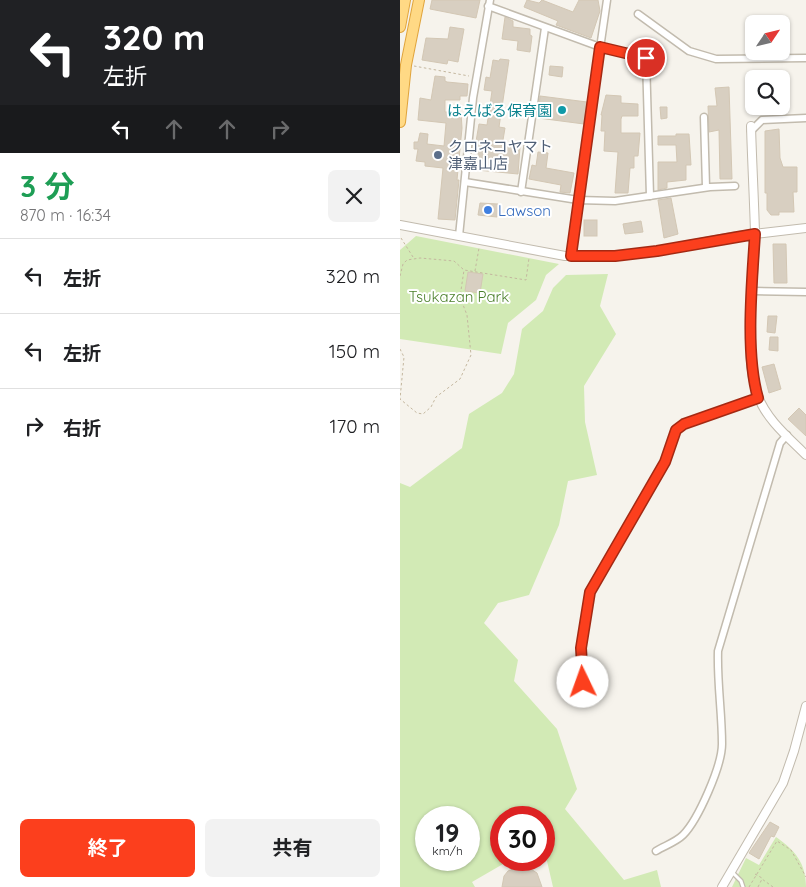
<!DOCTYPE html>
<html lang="ja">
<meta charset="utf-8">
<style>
:root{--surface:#fff;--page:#f2f2f2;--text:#202124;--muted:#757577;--line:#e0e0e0;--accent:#fc3f1d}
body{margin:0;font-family:Quicksand,"Noto Sans JP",sans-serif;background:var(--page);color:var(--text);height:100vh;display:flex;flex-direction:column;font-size:19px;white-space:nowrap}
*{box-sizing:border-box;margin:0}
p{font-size:16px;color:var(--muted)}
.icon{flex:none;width:28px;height:28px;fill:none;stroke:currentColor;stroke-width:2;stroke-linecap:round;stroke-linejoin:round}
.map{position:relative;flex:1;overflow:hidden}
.side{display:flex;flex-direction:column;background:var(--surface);width:400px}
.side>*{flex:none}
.top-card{background:#202124;color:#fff;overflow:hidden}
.needle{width:32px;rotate:55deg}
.tools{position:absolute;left:345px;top:15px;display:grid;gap:10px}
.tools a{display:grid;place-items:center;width:45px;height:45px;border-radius:8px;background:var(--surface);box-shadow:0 1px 4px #0004;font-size:25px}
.speed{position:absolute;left:15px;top:806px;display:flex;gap:10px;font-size:25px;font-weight:700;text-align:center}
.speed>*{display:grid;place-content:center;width:65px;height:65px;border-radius:50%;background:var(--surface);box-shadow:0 1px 4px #0004;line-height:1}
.speed small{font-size:12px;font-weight:400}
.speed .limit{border:8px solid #d22;background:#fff;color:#111}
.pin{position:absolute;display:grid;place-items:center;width:42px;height:42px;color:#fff;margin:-21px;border:2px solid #fff;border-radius:50%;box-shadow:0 1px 5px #0007}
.me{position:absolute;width:55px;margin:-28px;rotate:357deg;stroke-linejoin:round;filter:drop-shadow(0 0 4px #0008)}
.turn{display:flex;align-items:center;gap:18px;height:105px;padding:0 20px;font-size:22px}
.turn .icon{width:65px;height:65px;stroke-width:2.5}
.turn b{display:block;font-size:35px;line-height:42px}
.lanes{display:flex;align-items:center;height:48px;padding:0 20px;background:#0003;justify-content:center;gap:25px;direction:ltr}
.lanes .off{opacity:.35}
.round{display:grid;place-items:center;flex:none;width:52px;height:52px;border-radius:8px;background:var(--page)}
.head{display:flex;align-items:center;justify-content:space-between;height:85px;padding:0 20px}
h1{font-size:30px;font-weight:700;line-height:38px;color:#1e9e55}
.action{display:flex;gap:10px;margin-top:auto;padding:10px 20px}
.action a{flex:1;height:58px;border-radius:8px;background:var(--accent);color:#fff;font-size:20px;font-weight:700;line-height:58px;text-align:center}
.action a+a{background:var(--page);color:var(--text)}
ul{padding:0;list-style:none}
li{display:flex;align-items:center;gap:15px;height:75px;padding:0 20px;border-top:1px solid var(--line)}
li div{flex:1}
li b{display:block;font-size:19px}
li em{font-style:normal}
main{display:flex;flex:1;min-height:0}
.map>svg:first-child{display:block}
.green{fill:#d2eab5;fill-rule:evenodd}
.building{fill:#d8cfc1;stroke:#d3c7b4}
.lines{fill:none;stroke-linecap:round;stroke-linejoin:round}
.service-casing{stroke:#c2bbae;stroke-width:5.5}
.minor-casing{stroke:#c2bbae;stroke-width:9}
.tertiary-casing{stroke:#c2bbae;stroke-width:10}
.trunk-casing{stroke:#e0a43c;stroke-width:12}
.path{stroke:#c4b79f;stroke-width:1;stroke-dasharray:2.5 2.5;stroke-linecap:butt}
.service{stroke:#fff;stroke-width:3}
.minor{stroke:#fff;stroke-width:6}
.tertiary{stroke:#fff;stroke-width:8}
.trunk{stroke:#ffd985;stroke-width:10}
.route-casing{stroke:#a42913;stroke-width:12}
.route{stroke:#fc3f1d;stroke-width:9}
.culture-dot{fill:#0f9aa8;stroke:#fff;stroke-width:2}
.service-dot{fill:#5c6f8a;stroke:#fff;stroke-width:2}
.shop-dot{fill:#3f7fe0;stroke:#fff;stroke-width:2}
.labels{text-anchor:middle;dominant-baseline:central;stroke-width:4;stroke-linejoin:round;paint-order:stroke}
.culture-label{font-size:15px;fill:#0d838f;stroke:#fff;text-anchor:end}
.service-label{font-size:15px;fill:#4e5e75;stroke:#fff;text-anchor:start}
.shop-label{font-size:15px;fill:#366cbe;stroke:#fff;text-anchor:start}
.park-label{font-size:15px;fill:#4a7f2a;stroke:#fff}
</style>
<main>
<section class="side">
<div class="top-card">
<div class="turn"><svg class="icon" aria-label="left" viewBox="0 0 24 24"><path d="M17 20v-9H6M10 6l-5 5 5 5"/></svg><div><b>320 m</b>左折</div></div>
<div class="lanes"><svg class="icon" aria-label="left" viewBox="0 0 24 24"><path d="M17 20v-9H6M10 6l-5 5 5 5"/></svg><svg class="icon off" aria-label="ahead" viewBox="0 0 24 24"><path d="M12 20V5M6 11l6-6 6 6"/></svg><svg class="icon off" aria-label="ahead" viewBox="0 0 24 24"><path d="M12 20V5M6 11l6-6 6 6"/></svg><svg class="icon off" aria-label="right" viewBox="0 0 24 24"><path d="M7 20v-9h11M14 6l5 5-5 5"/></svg></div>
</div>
<div class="head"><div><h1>3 分</h1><p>870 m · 16:34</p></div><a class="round"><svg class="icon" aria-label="close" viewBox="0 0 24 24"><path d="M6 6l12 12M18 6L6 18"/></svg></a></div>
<ul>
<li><svg class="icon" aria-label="left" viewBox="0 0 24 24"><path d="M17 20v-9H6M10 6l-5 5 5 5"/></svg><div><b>左折</b></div><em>320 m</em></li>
<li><svg class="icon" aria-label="left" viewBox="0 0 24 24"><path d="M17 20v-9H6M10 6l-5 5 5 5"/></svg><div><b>左折</b></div><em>150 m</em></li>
<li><svg class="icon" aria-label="right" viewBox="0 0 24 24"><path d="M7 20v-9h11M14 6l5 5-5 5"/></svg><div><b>右折</b></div><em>170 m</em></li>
</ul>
<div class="action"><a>終了</a><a>共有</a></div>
</section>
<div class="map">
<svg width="406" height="887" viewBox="0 0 406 887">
<rect width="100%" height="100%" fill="#f6f3ec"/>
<!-- green -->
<g class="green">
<polygon points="16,236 159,264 146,275 136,300 108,323 101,354 0,339 0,250"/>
<path d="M208,274L200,306L216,334L184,386L185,422L197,475L168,481L159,525L129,595L98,603L84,623L118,660L114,681L157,729L177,789L165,809L224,880L257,870L261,887H153L147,861L144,859V818H101V860H110L72,882L75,887H0V483L10,487L62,448L69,414L102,393L114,374L122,329L143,311L153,288L166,275ZM26,818H69V860H26Z"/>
<path d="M376,837C395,850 406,863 406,887H332L346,858L359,865Z"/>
</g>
<!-- building -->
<g class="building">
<polygon points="32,0 80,0 76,18 30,9"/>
<polygon points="127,0 139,3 142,0 173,12 179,0 198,0 200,11 191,38 156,25 158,21 124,7"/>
<polygon points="105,17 113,21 113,27 130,29 130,35 132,36 130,52 117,50 118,41 102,39"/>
<polygon points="50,27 64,29 58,62 48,60 47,64 22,60 26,38 48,39"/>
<polygon points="100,59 109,60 99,127 105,128 102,146 120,147 118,174 77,170 79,154 74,153 79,124 87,125 92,91 84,90 86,77 90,78 93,60 99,61"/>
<polygon points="150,66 163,67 162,77 149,75"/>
<polygon points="35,76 45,77 45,81 47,82 68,84 67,96 60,96 60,100 45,100 45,112 61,112 62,128 57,180 59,180 55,220 38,219 43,168 25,166 25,162 16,161 18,149 14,149 14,142 18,142 20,133 28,134 27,144 44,146 46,123 18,120 20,98 31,100"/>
<polygon points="329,87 332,179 320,179 319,130 309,132 308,106 317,106 315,88"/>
<polygon points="206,95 221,96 221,103 238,104 238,116 222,116 221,119 221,133 240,133 238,156 234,156 234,168 230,168 228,193 215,193 218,152 204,151 205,131 201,131 202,115 201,115"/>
<polygon points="140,96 187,102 184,124 138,118"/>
<polygon points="260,107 267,107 267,118 261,119"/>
<polygon points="379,129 380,158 383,167 397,167 397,192 393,192 394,212 379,212 379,215 371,215 367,210 367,193 365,193 365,131"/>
<polygon points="276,134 289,134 291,165 286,165 286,180 267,182 267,188 258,190 258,162 277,162 276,145 258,145 258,136 276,136"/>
<polygon points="138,152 148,153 146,168 174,173 170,193 160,192 161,185 129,179 132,165 136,166"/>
<polygon points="271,198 278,234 264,238 258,200"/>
<polygon points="80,203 98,204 97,217 78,215"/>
<rect x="184" y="220" width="13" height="16"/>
<polygon points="241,221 243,232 225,234 223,224"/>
<polygon points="373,244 386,244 387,283 374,283"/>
<polygon points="68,272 83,274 80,293 65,291"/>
<polygon points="368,316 377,316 375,333 367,332"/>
<polygon points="370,337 378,337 378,351 369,350"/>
<polygon points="374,364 381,389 369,393 362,367"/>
<polygon points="399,408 406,415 406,436 388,419"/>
<polygon points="370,822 379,827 374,837 371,836 359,859 349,853"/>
<polygon points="120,866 126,866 137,873 142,887 102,887 104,876 108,871"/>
</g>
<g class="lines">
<defs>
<polyline id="service" points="331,871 341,881 343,887"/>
<g id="minor">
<polyline points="88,6 200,47 246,58 250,196"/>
<polyline points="238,14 289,51 316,59 406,58"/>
<polyline points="304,117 306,187"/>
<polyline points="351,131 362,120 406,118"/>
<polyline points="65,182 178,200 207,0"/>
<polyline points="121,192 145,28"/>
<polyline points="59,236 73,98 90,0"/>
<polyline points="171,255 178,200 215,201 310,187 335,186"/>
<polyline points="353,291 406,292"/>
<polyline points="183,682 181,648 189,592 265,462 275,430 284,424 358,398"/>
<path d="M256,851C264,846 276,842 283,835C298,820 322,766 322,744C322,713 317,682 318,651L380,443L387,435"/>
</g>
<g id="tertiary">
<path d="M351,126C352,161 354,197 355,233C355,279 342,355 358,396C366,419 389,438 406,455"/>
<polyline points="0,225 165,256 215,256 257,251 337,236 406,228"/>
<polyline points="322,887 383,783 394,751 406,706"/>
</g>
<g id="trunk">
<polyline points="0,27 5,0"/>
<polyline points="0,122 6,65 19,0"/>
</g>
</defs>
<!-- service casing -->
<use href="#service" class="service-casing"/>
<!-- minor casing -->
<use href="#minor" class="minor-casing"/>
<!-- tertiary casing -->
<use href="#tertiary" class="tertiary-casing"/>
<!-- trunk casing -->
<use href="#trunk" class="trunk-casing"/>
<!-- path -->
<g class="path">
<polyline points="14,66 69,76"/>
<polyline points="1,238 13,257"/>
<polyline points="75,271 79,248"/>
<polyline points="0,276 3,264 7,260 20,258 54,261 64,270 126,280 129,258"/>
<polyline points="0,349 4,357 0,399 17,413 23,414 31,407 36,397 60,379 71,355 67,315 60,297 64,270"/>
<polyline points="355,874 362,878"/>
<polyline points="349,887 377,841 391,850 406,877"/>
<polyline points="358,887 362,879 373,887"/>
</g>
<!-- service -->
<use href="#service" class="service"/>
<!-- minor -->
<use href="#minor" class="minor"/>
<!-- tertiary -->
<use href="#tertiary" class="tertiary"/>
<!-- trunk -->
<use href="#trunk" class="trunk"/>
</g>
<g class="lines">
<defs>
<path id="route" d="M183,682L181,648L190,592L265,462L276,430L284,424L358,398C345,352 352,282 355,234L257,251L215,256H171L200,47L246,58"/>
</defs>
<!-- route casing -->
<use href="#route" class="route-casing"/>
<!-- route -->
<use href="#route" class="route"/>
</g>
<!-- markers -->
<circle class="culture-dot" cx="162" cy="110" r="5"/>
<circle class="service-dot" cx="38" cy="155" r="5"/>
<circle class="shop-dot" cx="88" cy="210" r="5"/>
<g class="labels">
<!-- culture labels -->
<g class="culture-label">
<text x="152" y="110">はえばる保育園</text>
</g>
<!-- service labels -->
<g class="service-label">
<text x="48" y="146">クロネコヤマト<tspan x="48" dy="17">津嘉山店</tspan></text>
</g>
<!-- shop labels -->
<g class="shop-label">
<text x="98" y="210">Lawson</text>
</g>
<!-- park labels -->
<g class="park-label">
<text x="59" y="296">Tsukazan Park</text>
</g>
</g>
</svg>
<div class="tools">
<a><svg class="needle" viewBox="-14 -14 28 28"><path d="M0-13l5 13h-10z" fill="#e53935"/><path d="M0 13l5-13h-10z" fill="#757577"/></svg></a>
<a><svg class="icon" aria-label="search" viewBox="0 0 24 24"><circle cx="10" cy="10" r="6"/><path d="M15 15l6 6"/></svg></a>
</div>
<div class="speed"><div>19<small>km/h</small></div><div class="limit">30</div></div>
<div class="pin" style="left:246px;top:58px;background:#d93025"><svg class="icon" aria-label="arrive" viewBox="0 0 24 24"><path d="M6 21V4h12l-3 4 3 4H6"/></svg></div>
<svg class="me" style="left:183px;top:682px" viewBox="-20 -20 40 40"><circle r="19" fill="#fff"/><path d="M0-13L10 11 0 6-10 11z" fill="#fc3f1d"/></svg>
</div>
</main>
